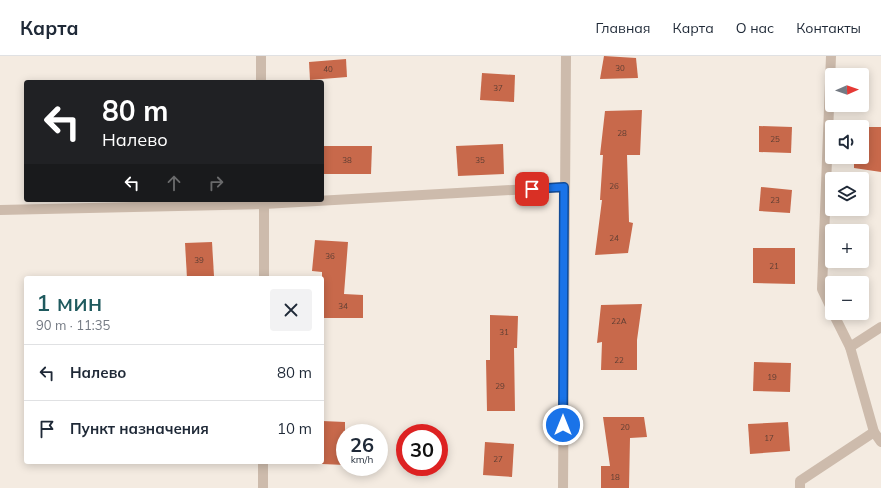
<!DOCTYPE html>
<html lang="ru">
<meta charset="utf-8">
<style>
:root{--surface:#fff;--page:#f2f2f3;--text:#1f2937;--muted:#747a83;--line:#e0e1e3;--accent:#1f5a5e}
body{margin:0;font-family:Mulish,sans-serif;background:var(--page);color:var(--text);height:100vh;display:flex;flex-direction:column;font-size:15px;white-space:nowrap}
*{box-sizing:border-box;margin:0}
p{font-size:13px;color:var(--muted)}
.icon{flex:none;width:22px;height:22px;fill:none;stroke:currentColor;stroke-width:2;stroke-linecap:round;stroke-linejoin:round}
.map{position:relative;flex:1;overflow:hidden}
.side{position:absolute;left:24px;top:220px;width:300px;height:188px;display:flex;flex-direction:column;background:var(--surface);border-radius:4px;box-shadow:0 2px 10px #0003}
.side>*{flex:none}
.top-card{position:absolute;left:24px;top:24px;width:300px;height:122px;border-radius:4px;box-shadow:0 2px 10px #0003;background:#202124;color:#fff;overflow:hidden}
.needle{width:26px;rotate:88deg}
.buttons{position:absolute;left:825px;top:12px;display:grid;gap:8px}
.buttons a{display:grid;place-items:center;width:44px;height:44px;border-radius:4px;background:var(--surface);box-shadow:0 2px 10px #0003;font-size:20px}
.speed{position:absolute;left:336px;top:368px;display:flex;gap:8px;font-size:20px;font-weight:700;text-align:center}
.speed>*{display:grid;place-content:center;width:52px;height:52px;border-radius:50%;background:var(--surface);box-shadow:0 2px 10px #0003;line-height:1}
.speed small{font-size:10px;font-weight:400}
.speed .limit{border:6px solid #d22;background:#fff;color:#111}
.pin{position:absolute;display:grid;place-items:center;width:34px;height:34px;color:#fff;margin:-17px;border-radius:8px;box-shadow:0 2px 6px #0006}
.me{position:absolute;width:44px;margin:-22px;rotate:0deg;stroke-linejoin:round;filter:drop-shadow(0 0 3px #0008)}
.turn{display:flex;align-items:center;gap:14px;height:84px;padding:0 12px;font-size:18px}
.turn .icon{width:52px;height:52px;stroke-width:2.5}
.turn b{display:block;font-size:28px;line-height:34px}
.lanes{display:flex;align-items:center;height:38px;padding:0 12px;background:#0003;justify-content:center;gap:20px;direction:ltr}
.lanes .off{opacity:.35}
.round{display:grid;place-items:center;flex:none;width:42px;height:42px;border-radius:4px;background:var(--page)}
.headline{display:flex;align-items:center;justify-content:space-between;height:68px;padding:0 12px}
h1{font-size:24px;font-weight:600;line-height:30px;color:var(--accent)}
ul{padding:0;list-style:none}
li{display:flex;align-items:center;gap:12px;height:56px;padding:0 12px;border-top:1px solid var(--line)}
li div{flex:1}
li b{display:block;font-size:15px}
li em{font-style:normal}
header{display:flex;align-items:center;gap:24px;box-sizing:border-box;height:56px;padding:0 20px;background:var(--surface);border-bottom:1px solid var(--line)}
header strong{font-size:19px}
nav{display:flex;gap:22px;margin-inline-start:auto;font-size:14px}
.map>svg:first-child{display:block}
.building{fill:#c8694b}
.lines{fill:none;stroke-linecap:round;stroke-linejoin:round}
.minor{stroke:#cdbbac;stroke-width:10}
.route-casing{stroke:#114b97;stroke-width:10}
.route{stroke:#1a73e8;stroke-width:7}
.labels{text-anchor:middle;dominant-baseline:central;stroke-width:4;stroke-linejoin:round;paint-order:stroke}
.number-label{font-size:8px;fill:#5e3e33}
</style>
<header>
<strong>Карта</strong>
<nav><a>Главная</a><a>Карта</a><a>О нас</a><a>Контакты</a></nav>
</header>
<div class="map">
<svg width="881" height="432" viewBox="0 0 881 432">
<rect width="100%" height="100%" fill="#f4ebe1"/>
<!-- building -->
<g class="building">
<polygon points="604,0 636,2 638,22 600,23"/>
<polygon points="346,3 347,21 310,24 309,6"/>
<polygon points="482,17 515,19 514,46 480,44"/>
<polygon points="642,54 640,99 627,99 629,166 633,167 628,197 595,199 602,144 600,144 603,99 600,99 605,55"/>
<polygon points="759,70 792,71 791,97 759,96"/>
<polygon points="862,71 881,71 881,116 854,112 854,101 862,101"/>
<polygon points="503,88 504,118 458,120 456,90"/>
<polygon points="322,90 372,90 371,118 322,118"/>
<polygon points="761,131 792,134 790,157 759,155"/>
<polygon points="315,184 348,186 344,238 363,239 363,262 322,262 322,216 312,215"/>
<polygon points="212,186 214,220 187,222 185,187"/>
<polygon points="753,192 795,192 795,228 753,227"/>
<polygon points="642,248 637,284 637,314 601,314 602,286 597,287 601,249"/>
<polygon points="490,259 518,260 517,292 514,292 515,355 487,355 486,304 490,304"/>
<polygon points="754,306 791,307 790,336 753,335"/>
<polygon points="603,361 644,361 647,381 630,382 629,432 601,432 601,410 610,410"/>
<polygon points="322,365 345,366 345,409 322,408"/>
<polygon points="788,366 790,395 750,398 748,368"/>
<polygon points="485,386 514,388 512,421 483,419"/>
</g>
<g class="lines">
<!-- minor -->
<g class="minor">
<polyline points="261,0 261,26"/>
<polyline points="831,0 822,233 832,254"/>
<polyline points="0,154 264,148 564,131"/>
<polyline points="264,222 264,144"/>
<polyline points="833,257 850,291 874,376 881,386"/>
<polyline points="850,291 881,271"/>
<polyline points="263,432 263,406"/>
<polyline points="563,432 566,0"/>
<polyline points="800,432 800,425 874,376"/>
</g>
</g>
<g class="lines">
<defs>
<polyline id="route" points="532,133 564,131 563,369"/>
</defs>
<!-- route casing -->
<use href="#route" class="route-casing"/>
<!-- route -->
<use href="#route" class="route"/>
</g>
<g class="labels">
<!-- number labels -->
<g class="number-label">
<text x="620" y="12">30</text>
<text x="328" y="13">40</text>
<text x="498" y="32">37</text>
<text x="622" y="77">28</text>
<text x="775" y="83">25</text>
<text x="347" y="104">38</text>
<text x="480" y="104">35</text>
<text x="614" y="130">26</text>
<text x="775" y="144">23</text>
<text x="614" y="182">24</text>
<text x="330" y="200">36</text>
<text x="199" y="204">39</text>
<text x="774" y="210">21</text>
<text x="343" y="250">34</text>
<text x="619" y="265">22А</text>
<text x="504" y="276">31</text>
<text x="619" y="304">22</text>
<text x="772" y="321">19</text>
<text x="500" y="330">29</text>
<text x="625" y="371">20</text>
<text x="769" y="382">17</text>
<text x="498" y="403">27</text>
<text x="615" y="421">18</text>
</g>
</g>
</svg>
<div class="buttons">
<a><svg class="needle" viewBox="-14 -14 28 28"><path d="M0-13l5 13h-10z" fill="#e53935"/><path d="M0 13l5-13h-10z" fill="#747a83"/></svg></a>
<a><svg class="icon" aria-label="sound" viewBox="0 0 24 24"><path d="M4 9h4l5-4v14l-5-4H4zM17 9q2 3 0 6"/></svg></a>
<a><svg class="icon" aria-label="layers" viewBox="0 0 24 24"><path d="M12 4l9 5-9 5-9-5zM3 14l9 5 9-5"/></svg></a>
<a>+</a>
<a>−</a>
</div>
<div class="speed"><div>26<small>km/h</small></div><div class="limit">30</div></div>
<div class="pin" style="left:532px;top:133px;background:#d93025"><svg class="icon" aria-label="arrive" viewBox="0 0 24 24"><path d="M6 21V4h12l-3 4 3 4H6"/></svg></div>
<svg class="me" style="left:563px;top:369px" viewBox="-20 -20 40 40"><circle r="17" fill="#1a73e8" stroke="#fff" stroke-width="3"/><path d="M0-11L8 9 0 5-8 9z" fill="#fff"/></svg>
<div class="top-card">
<div class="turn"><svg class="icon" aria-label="left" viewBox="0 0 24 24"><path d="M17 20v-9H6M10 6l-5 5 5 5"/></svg><div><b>80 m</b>Налево</div></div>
<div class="lanes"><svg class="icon" aria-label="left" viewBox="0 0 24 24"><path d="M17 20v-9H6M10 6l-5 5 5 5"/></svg><svg class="icon off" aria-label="ahead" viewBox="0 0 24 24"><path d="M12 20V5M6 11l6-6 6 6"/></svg><svg class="icon off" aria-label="right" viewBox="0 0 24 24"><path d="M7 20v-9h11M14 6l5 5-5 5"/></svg></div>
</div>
<section class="side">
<div class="headline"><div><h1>1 мин</h1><p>90 m · 11:35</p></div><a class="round"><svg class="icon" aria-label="close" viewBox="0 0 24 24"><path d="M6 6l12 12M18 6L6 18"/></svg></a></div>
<ul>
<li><svg class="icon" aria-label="left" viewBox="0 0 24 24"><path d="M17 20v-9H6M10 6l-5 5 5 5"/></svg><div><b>Налево</b></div><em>80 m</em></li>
<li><svg class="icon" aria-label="arrive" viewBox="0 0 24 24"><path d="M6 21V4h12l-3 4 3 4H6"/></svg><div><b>Пункт назначения</b></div><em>10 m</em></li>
</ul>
</section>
</div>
